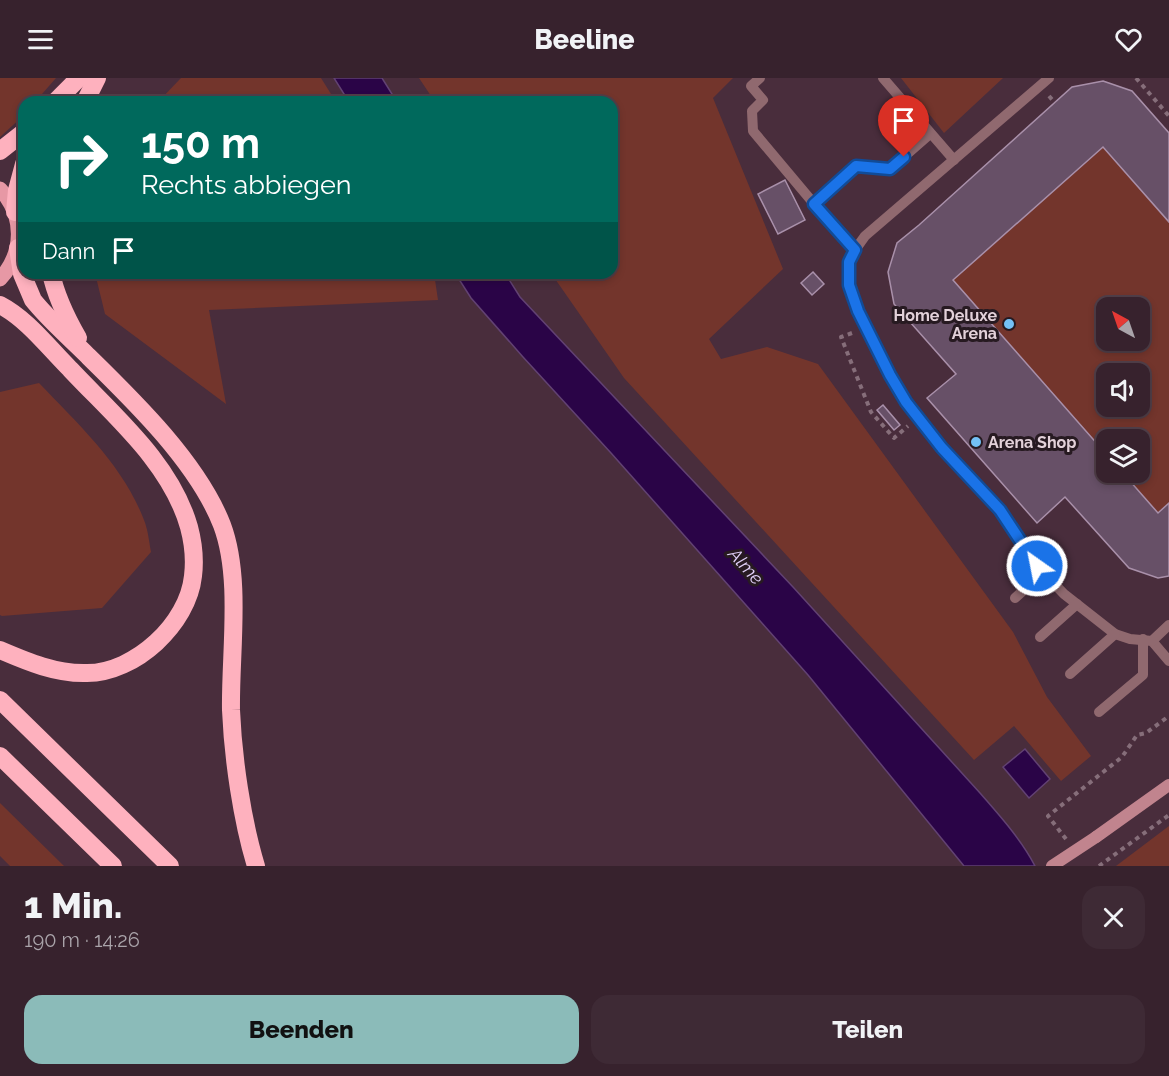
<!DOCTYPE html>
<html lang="de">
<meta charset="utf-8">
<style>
:root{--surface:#37222d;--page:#3e2a35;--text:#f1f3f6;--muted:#aaa4aa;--line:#513f49;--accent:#8bbbb9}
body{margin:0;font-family:Raleway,sans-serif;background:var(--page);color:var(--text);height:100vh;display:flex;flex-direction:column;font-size:22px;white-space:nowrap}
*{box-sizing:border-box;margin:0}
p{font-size:20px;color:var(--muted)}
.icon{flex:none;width:33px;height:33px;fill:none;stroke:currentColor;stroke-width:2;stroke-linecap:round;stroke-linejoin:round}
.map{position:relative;height:788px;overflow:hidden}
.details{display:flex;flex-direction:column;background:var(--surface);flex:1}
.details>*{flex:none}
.banner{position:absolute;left:18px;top:18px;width:600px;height:183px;border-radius:18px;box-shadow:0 3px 9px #0003,0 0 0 2px var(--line);background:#00695c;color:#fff;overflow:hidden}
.needle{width:39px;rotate:320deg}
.tools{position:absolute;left:1096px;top:219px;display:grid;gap:12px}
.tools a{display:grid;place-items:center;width:54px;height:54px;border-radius:12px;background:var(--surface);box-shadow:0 3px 9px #0003,0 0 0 2px var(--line);font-size:30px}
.pin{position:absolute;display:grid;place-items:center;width:51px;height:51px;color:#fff;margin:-62px -26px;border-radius:50% 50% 50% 0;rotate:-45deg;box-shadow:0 0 6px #0007}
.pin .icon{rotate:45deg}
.me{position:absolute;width:66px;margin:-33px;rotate:327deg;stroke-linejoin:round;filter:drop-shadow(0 0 4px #0008)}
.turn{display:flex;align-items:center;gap:21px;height:126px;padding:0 24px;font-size:27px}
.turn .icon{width:78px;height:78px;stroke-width:2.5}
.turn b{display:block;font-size:42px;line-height:51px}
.then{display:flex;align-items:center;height:57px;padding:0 24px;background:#0003;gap:12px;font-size:22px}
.round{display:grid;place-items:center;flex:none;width:63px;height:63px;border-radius:18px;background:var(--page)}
.summary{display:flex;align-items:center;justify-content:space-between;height:102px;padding:0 24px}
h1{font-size:36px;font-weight:800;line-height:45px}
.button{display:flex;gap:12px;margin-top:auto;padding:12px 24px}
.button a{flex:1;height:69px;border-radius:18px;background:var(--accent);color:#111;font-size:24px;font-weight:800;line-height:69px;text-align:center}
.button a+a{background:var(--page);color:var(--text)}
header{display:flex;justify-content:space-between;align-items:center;height:78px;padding:0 24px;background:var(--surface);font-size:27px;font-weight:800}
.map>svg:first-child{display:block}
.green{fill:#73352c;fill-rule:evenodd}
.water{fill:#2a0447;stroke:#624273;stroke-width:1.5}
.building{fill:#675067;stroke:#a990aa;stroke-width:1.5}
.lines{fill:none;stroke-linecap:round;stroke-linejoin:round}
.path{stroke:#866e7a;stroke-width:4;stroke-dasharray:4.5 4.5;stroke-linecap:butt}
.lane{stroke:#90696f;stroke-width:10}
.secondary{stroke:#c1848e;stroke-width:12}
.primary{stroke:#e798a5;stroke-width:15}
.highway{stroke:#feb1be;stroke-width:18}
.secondary-bridge{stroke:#c1848e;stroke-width:12}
.route-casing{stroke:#114b97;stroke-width:15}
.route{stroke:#1a73e8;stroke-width:10}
.poi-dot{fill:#73c1f6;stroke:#271a21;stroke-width:2}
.labels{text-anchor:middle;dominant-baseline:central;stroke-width:6;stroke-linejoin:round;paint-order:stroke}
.poi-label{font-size:16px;font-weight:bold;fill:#e3d1d9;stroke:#271a21;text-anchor:end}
.water-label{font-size:18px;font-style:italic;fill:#e1d0f8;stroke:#271a21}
</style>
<header><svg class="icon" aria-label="menu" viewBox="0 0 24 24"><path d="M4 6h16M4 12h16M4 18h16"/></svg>Beeline<svg class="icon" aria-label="heart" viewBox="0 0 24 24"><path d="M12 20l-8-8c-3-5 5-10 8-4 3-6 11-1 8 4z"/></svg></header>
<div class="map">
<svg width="1169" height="788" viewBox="0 0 1169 788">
<rect width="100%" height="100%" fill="#492d3c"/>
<!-- green -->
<g class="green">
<polygon points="0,0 56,0 35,24 24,24 24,37 0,59"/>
<polygon points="181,0 321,0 336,24 158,24"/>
<polygon points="419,0 733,0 713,20 783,191 709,261 721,281 767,269 818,286 1013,554 1047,619 1091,678 1061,703 1014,648 974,682 624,300 551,195 612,195 612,24 435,24"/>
<polygon points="901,0 1003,0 944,55"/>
<path d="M1103,3L1132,13L1169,55V498L1158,500L1129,490L1065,419L1037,445L927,320L956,296L894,226L888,194L897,165ZM1107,230H1140V262H1107ZM1107,296H1140V328H1107ZM1107,362H1140V394H1107Z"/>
<polygon points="95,195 434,195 438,222 209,232 226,326 105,236"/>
<path d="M39,305C79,347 123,387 144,442C148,452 149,463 151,474L102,530L2,538L0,537V314Z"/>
<polygon points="0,725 64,788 10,788 0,778"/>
<polygon points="1169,748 1169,788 1116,788"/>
</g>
<!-- water -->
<g class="water">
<polygon points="334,0 382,0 397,24 349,24"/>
<path d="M455,195H505L520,219L793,509L980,715C999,737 1021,761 1035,788H964L808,597L611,375L523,279L471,220Z"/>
<polygon points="1025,671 1050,701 1029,720 1003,689"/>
</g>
<!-- building -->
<g class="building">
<polygon points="1103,3 1132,13 1169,55 1169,144 1103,69 953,202 1107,377 1107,394 1122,394 1158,435 1169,425 1169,498 1158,500 1129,490 1065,419 1037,445 927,320 956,296 894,226 888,194 897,165 919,147 1072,9"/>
<polygon points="785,102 805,142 778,156 758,116"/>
<polygon points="813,194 824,206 812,217 801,205"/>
<polygon points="883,327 900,347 894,352 877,332"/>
</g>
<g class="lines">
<!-- path -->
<g class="path">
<polyline points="1136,0 1169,38"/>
<polyline points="1049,18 1055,25"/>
<polyline points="852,255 841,259 871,334 894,360 908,348"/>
<polyline points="1066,761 1048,738 1122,679 1137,657 1146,655 1169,638"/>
<polyline points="1099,788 1169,737"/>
</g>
<!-- lane -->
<g class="lane">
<polyline points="760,0 751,8 763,22 752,33 753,53 836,152 855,172"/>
<polyline points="883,0 954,82"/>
<polyline points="1049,0 865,158 855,172 849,184 849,207 865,250 906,324 942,370 1000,432 1037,488 1064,516 1115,556 1130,561 1152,563 1169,583"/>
<polyline points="814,126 856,88 890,91 930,56"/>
<polyline points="1015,520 1043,495"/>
<polyline points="1040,559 1077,526"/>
<polyline points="1152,563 1169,547"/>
<polyline points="1070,596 1115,556"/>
<polyline points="1099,634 1143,597 1143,561"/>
</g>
<!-- secondary -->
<polyline class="secondary" points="1096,759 1169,707"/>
<!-- primary -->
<path class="primary" d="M0,111C25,138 24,175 0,201"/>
<!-- highway -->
<g class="highway">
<polyline points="55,24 79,0"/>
<polyline points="85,24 97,0"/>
<polyline points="0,73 24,54"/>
<polyline points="15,134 17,112 24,86"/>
<path d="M18,170L22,196L33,222C49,242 69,259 87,277C134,323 198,385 222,447C242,500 230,575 231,632C233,680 242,742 256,788"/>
<path d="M51,195C56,219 66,239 78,260"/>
<path d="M0,227C27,241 48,269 70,291C114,338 171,385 189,449C193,464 195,482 193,498C188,546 135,595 87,595C56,596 28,584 0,572"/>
<polyline points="0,622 170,788"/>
<polyline points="0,678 113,788"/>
</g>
<!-- secondary-bridge -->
<polyline class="secondary-bridge" points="1052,788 1096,759"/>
</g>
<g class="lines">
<defs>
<polyline id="route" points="904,79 890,91 856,88 814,126 855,172 849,184 849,207 858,233 890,297 906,324 942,370 1000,432 1037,488"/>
</defs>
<!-- route casing -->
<use href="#route" class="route-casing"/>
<!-- route -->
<use href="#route" class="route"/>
</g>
<!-- markers -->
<g class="poi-dot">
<circle cx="1009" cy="246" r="6"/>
<circle cx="976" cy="364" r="6"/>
</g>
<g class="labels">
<!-- poi labels -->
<g class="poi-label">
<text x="997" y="237">Home Deluxe<tspan x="997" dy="18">Arena</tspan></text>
<text x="988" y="364" text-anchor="start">Arena Shop</text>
</g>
<!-- water labels -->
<g class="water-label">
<text transform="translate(746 488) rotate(48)">Alme</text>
</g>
</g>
</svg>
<div class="tools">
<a><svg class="needle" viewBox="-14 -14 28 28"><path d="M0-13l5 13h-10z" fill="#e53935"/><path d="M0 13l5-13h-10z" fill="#aaa4aa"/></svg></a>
<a><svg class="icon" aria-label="sound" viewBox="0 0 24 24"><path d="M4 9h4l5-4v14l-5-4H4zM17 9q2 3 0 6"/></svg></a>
<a><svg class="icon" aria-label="layers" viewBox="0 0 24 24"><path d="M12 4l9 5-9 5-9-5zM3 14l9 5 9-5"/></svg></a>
</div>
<div class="pin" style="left:904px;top:79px;background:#d93025"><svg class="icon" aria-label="arrive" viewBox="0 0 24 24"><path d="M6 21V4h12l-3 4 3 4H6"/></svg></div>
<svg class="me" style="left:1037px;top:488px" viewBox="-20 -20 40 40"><circle r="17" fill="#1a73e8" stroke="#fff" stroke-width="3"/><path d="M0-11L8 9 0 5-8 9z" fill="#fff"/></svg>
<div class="banner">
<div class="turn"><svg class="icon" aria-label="right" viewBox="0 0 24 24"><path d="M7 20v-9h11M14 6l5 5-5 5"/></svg><div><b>150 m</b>Rechts abbiegen</div></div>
<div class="then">Dann<svg class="icon" aria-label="arrive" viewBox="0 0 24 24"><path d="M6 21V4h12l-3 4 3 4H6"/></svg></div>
</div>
</div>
<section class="details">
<div class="summary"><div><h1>1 Min.</h1><p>190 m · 14:26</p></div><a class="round"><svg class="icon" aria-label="close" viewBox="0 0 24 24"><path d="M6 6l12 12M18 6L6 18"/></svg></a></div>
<div class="button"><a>Beenden</a><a>Teilen</a></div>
</section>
